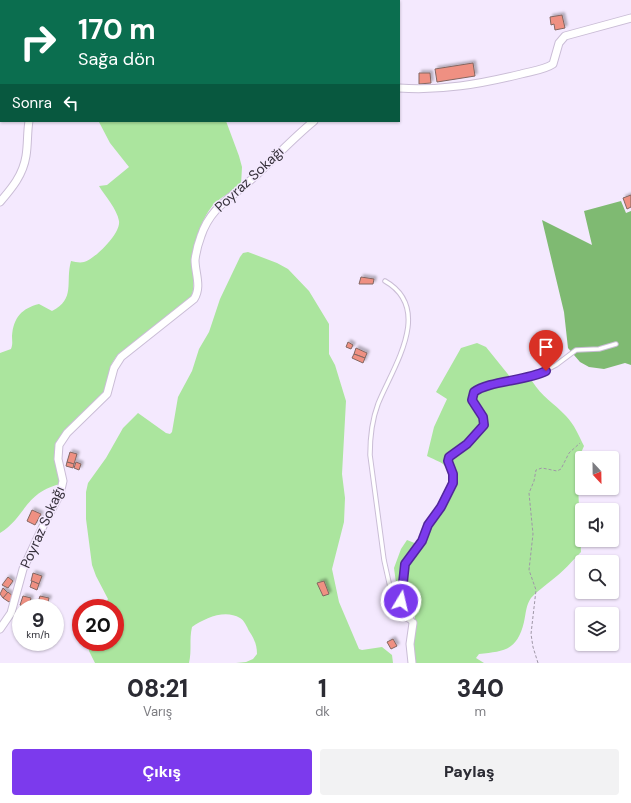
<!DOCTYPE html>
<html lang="tr">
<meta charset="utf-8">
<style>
:root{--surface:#fff;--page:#f2f2f3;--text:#2b2b33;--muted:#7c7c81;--accent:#7c3aed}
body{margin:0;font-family:"DM Sans",sans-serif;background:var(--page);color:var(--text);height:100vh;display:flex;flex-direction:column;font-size:15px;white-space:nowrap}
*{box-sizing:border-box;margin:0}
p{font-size:13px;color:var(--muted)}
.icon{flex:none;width:22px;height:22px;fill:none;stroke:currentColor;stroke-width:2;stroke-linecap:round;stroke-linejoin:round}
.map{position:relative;height:663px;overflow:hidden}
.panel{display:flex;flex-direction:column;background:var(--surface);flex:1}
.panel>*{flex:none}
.hud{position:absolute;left:0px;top:0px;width:400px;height:122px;box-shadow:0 1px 3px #0004;background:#0b6e4f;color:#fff;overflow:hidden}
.needle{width:26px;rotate:158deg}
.tools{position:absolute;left:575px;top:451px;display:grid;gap:8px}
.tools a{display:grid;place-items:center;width:44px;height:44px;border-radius:4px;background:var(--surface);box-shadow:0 1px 3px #0004;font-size:20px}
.speed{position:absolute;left:12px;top:599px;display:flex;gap:8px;font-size:20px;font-weight:700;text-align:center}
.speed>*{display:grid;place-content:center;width:52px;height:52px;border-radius:50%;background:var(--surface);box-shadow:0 1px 3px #0004;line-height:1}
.speed small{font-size:10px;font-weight:400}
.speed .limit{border:6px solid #d22;background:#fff;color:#111}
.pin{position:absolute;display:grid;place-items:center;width:34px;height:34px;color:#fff;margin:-41px -17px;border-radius:50% 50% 50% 0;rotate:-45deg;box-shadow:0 0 4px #0007}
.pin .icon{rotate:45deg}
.me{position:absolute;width:44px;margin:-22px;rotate:9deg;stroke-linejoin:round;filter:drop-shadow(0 0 3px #0008)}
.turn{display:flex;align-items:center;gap:14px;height:84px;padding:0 12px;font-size:18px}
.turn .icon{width:52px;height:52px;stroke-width:2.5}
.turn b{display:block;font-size:28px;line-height:34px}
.then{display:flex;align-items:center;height:38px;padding:0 12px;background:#0003;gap:8px;font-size:15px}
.eta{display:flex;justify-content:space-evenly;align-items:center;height:68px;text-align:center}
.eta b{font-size:24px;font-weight:800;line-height:28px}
.cta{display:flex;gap:8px;margin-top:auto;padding:8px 12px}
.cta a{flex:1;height:46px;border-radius:4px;background:var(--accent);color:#fff;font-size:16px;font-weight:800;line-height:46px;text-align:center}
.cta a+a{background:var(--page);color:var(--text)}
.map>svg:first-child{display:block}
.green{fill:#abe59e}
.forest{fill:#7fba72}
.building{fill:#ef9082;stroke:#836661;filter:url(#shadow)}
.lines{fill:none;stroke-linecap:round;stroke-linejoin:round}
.service-casing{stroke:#cabdd6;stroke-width:5.5}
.minor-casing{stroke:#cabdd6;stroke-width:9}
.path{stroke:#9f97a7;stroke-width:1;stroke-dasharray:3 2;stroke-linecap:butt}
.service{stroke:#fff;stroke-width:3.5}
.minor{stroke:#fff;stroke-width:7}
.route-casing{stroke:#51269a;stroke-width:10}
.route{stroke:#7c3aed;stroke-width:7}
.labels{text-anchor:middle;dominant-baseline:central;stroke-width:3;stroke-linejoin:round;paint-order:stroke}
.street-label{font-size:14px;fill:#35303a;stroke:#f4e9fe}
</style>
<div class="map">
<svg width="631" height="663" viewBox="0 0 631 663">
<defs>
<filter id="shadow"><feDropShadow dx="2.5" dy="-2.5" stdDeviation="1" flood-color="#0004"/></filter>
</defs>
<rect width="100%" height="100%" fill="#f4e9fe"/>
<!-- green -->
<g class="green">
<path d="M114,121H226L239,156L242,167L241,185C232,191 223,196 215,203C202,216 194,243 193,261C192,273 196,286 191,298L116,357L112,363L103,394L60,437C53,452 57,468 60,484C24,493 26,517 0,533V353L11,349C13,344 12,341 12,336C13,318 22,308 39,304L52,311C76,299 65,282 71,261C75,262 80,263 84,262C95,259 121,233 119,221C117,209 105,196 99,186L107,185L129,167L110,143L99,122Z"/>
<path d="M248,252L277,263L288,269L309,291L329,324V354L335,365L346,401L342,474L345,498L344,522L332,569L339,602L359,649L362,650L382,647L392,655L393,663H236L246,662L253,659L257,654C257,645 254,638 249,631C247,627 244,620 240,618C225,609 205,618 192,627C189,640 192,650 189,663H95L89,651L88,642H115V608H103L108,599L96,576L92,565L86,519V492L88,483L106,458L123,428L138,413L166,433L170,434L172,432L178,397L192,371L199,349L209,332L220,299L240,257L243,253Z"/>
<path d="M477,343L486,347L515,383L532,381C542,397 554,403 566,416C574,424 579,436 584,446L577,462L581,552C572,561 563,572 552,580C545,586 537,591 531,598C526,605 526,613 524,622C517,651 504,651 479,654L476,658L484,663H415L413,642L415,617L398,598L394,568L401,549L407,540L417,544C422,536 423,527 428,519C438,505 461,481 444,465C440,461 432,459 427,456L434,427L447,399L436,392L461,348Z"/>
</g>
<!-- forest -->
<polygon class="forest" points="621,201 626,213 631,211 631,365 625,363 604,369 589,367 580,362 568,348 564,312 542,220 592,245 584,211"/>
<!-- building -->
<g class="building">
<polygon points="562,15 565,28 555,30 554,24 551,25 550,17"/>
<polygon points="473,63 475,76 437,82 435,69"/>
<polygon points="419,73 430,73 431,83 419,84"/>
<polygon points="631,195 631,207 627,209 623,198"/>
<polygon points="361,277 374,279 373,284 359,284"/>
<polygon points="348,342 353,345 351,349 346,347"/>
<polygon points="356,348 367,353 365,358 354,354"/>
<polygon points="354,354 365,358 363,363 352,358"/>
<polygon points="70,452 77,454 74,464 67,462"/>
<polygon points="67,462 74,464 73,468 66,466"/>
<polygon points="76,462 81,464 79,470 74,468"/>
<polygon points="32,510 41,514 35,525 27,521"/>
<polygon points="33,573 42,576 39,584 31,581"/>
<polygon points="8,577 13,581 8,588 2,585"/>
<polygon points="32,581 39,584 37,590 30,587"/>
<polygon points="324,581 329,594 323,596 317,583"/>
<polygon points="3,588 8,593 3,598 0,594"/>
<polygon points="8,592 14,597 9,602 3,598"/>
<polygon points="23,596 31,598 28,608 20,605"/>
<polygon points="40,596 49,598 48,602 38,602"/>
<polygon points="393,639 397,646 391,649 387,642"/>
</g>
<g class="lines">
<defs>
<g id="service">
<path d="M385,281C434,309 393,367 378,404C372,420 370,437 370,455L384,560L390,587L397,609L402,616L413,623"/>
<path d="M413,623C412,614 403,610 401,601L405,564L419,546L428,525L441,507L453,483V475L448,461L449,457L467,444L484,425L483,417L472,400L474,392L492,385L535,376L556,365L576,350L599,349L616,344"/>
</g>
<g id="minor">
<polyline points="95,1 96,0"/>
<path d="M399,88C441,91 480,84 521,74C532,71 544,70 553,64L559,43L565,36L631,18"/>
<path d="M0,202C12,188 23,175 26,156C28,144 27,133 29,121"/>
<path d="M0,629L11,613L23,569L45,522L60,494L63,481L58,459L59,445L67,433L107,394L114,368L121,357L194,299C202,287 195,273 195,260C196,252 198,244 201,236C211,206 232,198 253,178C274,159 292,139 314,121"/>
<polyline points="412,663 410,644 413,623"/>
</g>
</defs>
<!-- service casing -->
<use href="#service" class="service-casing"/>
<!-- minor casing -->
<use href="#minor" class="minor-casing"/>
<!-- path -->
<polyline class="path" points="538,663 533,647 531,634 536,590 529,570 533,534 529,493 534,481 536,470 542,468 557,471 561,469 569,453 580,443"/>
<!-- service -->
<use href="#service" class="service"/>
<!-- minor -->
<use href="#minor" class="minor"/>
</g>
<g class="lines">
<defs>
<path id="route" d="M401,601L405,564L422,541L428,525L441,507L453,483V474L448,461L449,457L467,444L484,425L483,417L472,400L474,392C488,381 526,381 546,371"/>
</defs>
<!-- route casing -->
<use href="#route" class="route-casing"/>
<!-- route -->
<use href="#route" class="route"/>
</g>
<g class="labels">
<!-- street labels -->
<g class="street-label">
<text transform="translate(249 179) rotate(-43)">Poyraz Sokağı</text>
<text transform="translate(42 527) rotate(-66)">Poyraz Sokağı</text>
</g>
</g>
</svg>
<div class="tools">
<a><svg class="needle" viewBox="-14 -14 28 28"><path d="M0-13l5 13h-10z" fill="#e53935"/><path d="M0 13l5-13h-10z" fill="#7c7c81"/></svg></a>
<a><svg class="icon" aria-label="sound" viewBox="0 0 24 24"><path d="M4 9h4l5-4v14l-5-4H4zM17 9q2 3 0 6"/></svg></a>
<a><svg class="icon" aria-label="search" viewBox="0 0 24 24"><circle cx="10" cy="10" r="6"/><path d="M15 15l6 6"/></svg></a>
<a><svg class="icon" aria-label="layers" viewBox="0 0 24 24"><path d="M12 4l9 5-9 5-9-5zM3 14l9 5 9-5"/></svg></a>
</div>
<div class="speed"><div>9<small>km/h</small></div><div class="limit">20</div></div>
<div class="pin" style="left:546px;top:371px;background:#d93025"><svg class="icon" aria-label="arrive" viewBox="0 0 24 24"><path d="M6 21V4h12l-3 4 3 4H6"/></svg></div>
<svg class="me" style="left:401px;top:601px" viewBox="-20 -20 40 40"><circle r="17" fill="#7c3aed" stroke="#fff" stroke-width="3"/><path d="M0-11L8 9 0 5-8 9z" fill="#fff"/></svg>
<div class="hud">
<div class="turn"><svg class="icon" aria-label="right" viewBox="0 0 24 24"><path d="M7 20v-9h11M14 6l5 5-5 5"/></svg><div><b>170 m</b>Sağa dön</div></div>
<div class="then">Sonra<svg class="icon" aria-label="left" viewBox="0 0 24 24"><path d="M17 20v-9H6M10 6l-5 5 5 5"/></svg></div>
</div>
</div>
<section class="panel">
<div class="eta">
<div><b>08:21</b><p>Varış</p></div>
<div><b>1</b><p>dk</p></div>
<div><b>340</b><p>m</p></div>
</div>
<div class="cta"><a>Çıkış</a><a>Paylaş</a></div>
</section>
